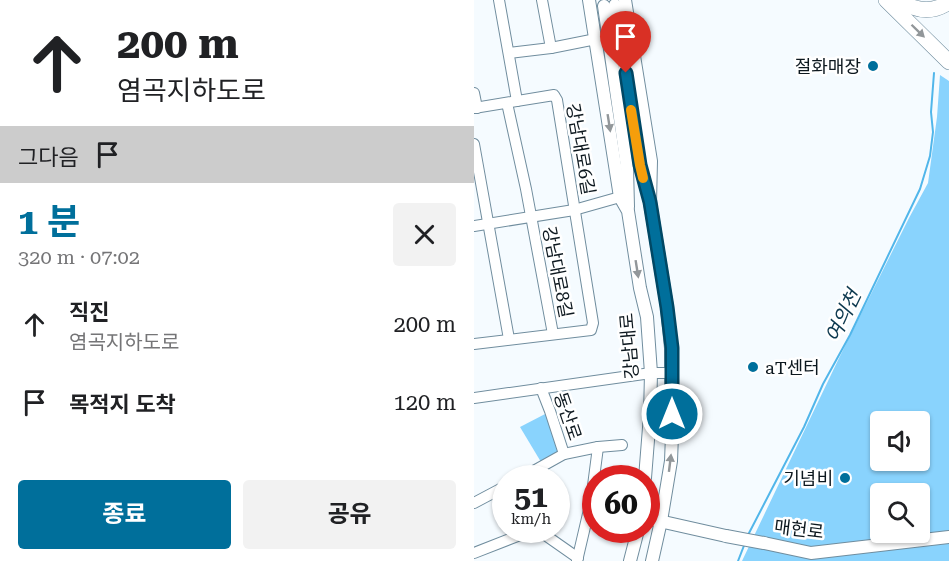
<!DOCTYPE html>
<html lang="ko">
<meta charset="utf-8">
<style>
:root{--surface:#fff;--page:#f2f2f2;--text:#202124;--muted:#757577;--accent:#006f9b}
body{margin:0;font-family:"Roboto Serif","Noto Sans KR",serif;background:var(--page);color:var(--text);height:100vh;display:flex;flex-direction:column;font-size:22px;white-space:nowrap}
*{box-sizing:border-box;margin:0}
p{font-size:20px;color:var(--muted)}
.icon{flex:none;width:33px;height:33px;fill:none;stroke:currentColor;stroke-width:2;stroke-linecap:round;stroke-linejoin:round}
.map{position:relative;flex:1;overflow:hidden}
.drawer{display:flex;flex-direction:column;background:var(--surface);width:474px}
.drawer>*{flex:none}
.hud{background:#fff;color:var(--text);overflow:hidden}
.fabs{position:absolute;left:396px;top:411px;display:grid;gap:12px}
.fabs a{display:grid;place-items:center;width:60px;height:60px;border-radius:6px;background:var(--surface);box-shadow:0 2px 4px #0004;font-size:30px}
.speed{position:absolute;left:18px;top:465px;display:flex;gap:12px;font-size:30px;font-weight:700;text-align:center}
.speed>*{display:grid;place-content:center;width:78px;height:78px;border-radius:50%;background:var(--surface);box-shadow:0 2px 4px #0004;line-height:1}
.speed small{font-size:15px;font-weight:400}
.speed .limit{border:9px solid #d22;background:#fff;color:#111}
.pin{position:absolute;display:grid;place-items:center;width:51px;height:51px;color:#fff;margin:-62px -26px;border-radius:50% 50% 50% 0;rotate:-45deg;box-shadow:0 0 6px #0007}
.pin .icon{rotate:45deg}
.me{position:absolute;width:66px;margin:-33px;rotate:0deg;stroke-linejoin:round;filter:drop-shadow(0 0 4px #0008)}
.turn{display:flex;align-items:center;gap:21px;height:126px;padding:0 18px;font-size:27px}
.turn .icon{width:78px;height:78px;stroke-width:2.5}
.turn b{display:block;font-size:42px;line-height:51px}
.then{display:flex;align-items:center;height:57px;padding:0 18px;background:#0003;gap:12px;font-size:22px}
.round{display:grid;place-items:center;flex:none;width:63px;height:63px;border-radius:6px;background:var(--page)}
.head{display:flex;align-items:center;justify-content:space-between;height:102px;padding:0 18px}
h1{font-size:36px;font-weight:700;line-height:45px;color:var(--accent)}
.cta{display:flex;gap:12px;margin-top:auto;padding:12px 18px}
.cta a{flex:1;height:69px;border-radius:6px;background:var(--accent);color:#fff;font-size:24px;font-weight:700;line-height:69px;text-align:center}
.cta a+a{background:var(--page);color:var(--text)}
ul{padding:0;list-style:none}
li{display:flex;align-items:center;gap:18px;height:78px;padding:0 18px}
li div{flex:1}
li b{display:block;font-size:22px}
li em{font-style:normal}
main{display:flex;flex:1;min-height:0}
.map>svg:first-child{display:block}
.green{fill:#89d3fd;fill-rule:evenodd}
.lines{fill:none;stroke-linecap:round;stroke-linejoin:round}
.stream{stroke:#51b6ea;stroke-width:2}
.minor-casing{stroke:#708d9e;stroke-width:12}
.major-casing{stroke:#708d9e;stroke-width:14}
.highway-casing{stroke:#708d9e;stroke-width:16}
.minor{stroke:#fff;stroke-width:10}
.major{stroke:#fff;stroke-width:12}
.highway{stroke:#fff;stroke-width:15}
.major-bridge-casing{stroke:#708d9e;stroke-width:14;stroke-linecap:butt}
.major-bridge{stroke:#fff;stroke-width:12}
.oneway{fill:#92979a}
.route-casing{stroke:#004865;stroke-width:15}
.route{stroke:#006f9b;stroke-width:10}
.slow{stroke:#f59e0b;stroke-width:10}
.poi-dot{fill:#006f9b;stroke:#fff;stroke-width:2}
.labels{text-anchor:middle;dominant-baseline:central;stroke-width:5;stroke-linejoin:round;paint-order:stroke}
.poi-label{font-size:18px;fill:#0d181f;stroke:#fff;text-anchor:end}
.street-label{font-size:18px;fill:#0d181f;stroke:#fff}
.water-label{font-size:20px;font-style:italic;fill:#0d394f;stroke:#fff}
</style>
<main>
<section class="drawer">
<div class="hud">
<div class="turn"><svg class="icon" aria-label="ahead" viewBox="0 0 24 24"><path d="M12 20V5M6 11l6-6 6 6"/></svg><div><b>200 m</b>염곡지하도로</div></div>
<div class="then">그다음<svg class="icon" aria-label="arrive" viewBox="0 0 24 24"><path d="M6 21V4h12l-3 4 3 4H6"/></svg></div>
</div>
<div class="head"><div><h1>1 분</h1><p>320 m · 07:02</p></div><a class="round"><svg class="icon" aria-label="close" viewBox="0 0 24 24"><path d="M6 6l12 12M18 6L6 18"/></svg></a></div>
<ul>
<li><svg class="icon" aria-label="ahead" viewBox="0 0 24 24"><path d="M12 20V5M6 11l6-6 6 6"/></svg><div><b>직진</b><p>염곡지하도로</p></div><em>200 m</em></li>
<li><svg class="icon" aria-label="arrive" viewBox="0 0 24 24"><path d="M6 21V4h12l-3 4 3 4H6"/></svg><div><b>목적지 도착</b></div><em>120 m</em></li>
</ul>
<div class="cta"><a>종료</a><a>공유</a></div>
</section>
<div class="map">
<svg width="475" height="561" viewBox="0 0 475 561">
<rect width="100%" height="100%" fill="#f5fbff"/>
<!-- green -->
<g class="green">
<path d="M466,75L475,81V561H268L366,356L435,218L454,183L463,117ZM406,422H446V460H406ZM406,494H446V532H406Z"/>
<polygon points="73,413 87,452 67,462 46,427"/>
</g>
<g class="lines">
<!-- stream -->
<g class="stream">
<polyline points="274,535 330,427 349,384 376,335 446,189 456,156 459,132 457,112 460,73"/>
<polyline points="264,561 271,543"/>
</g>
<defs>
<g id="minor">
<polyline points="25,0 43,101"/>
<polyline points="68,0 77,48"/>
<polyline points="35,53 77,48 122,39"/>
<polyline points="0,93 3,108"/>
<polyline points="33,103 52,189 79,334"/>
<polyline points="0,108 80,95 83,100 119,323 117,330 0,344"/>
<polyline points="0,144 35,339"/>
<polyline points="0,226 100,210 146,197"/>
<polyline points="67,388 76,411 90,454"/>
<polyline points="0,398 177,373 198,373"/>
<polyline points="47,478 90,454 124,447 148,445"/>
<polyline points="0,503 32,486"/>
<polyline points="64,530 104,558"/>
<polyline points="0,553 59,530"/>
<polyline points="103,561 117,501 124,447"/>
</g>
<g id="major">
<polyline points="115,0 146,197 154,211 166,288 173,317 177,373 176,415 171,478"/>
<polyline points="151,0 177,161 176,202 193,307 197,348 198,435 197,461 187,521 178,561"/>
<polyline points="141,5 166,165 172,187"/>
<polyline points="130,6 153,167 154,207"/>
<polyline points="172,518 252,536"/>
<polyline points="290,543 337,553 475,537"/>
<polyline points="156,561 164,530"/>
</g>
<g id="highway">
<polyline points="412,0 475,62"/>
<path d="M424,0C441,11 458,14 475,2"/>
</g>
</defs>
<!-- minor casing -->
<use href="#minor" class="minor-casing"/>
<!-- major casing -->
<use href="#major" class="major-casing"/>
<!-- highway casing -->
<use href="#highway" class="highway-casing"/>
<!-- minor -->
<use href="#minor" class="minor"/>
<!-- major -->
<use href="#major" class="major"/>
<!-- highway -->
<use href="#highway" class="highway"/>
<defs>
<polyline id="major-bridge" points="252,536 290,543"/>
</defs>
<!-- major-bridge casing -->
<use href="#major-bridge" class="major-bridge-casing"/>
<!-- major-bridge -->
<use href="#major-bridge" class="major-bridge"/>
</g>
<!-- one-way arrows -->
<defs><path id="oneway-solid" d="M-6-.8H1V-3.2L6.5 0L1 3.2V.8H-6Z" transform="scale(1.5)"/></defs>
<g class="oneway">
<use href="#oneway-solid" transform="translate(444 31) rotate(44)"/>
<use href="#oneway-solid" transform="translate(135 123) rotate(81)"/>
<use href="#oneway-solid" transform="translate(163 269) rotate(81)"/>
<use href="#oneway-solid" transform="translate(196 463) rotate(-83)"/>
</g>
<g class="lines">
<defs>
<polyline id="route" points="152,73 166,165 176,202 193,307 198,348 198,414"/>
</defs>
<!-- route casing -->
<use href="#route" class="route-casing"/>
<!-- route -->
<use href="#route" class="route"/>
<!-- slow -->
<polyline class="slow" points="157,110 166,165 169,178"/>
</g>
<!-- markers -->
<g class="poi-dot">
<circle cx="399" cy="66" r="6"/>
<circle cx="279" cy="367" r="6"/>
<circle cx="371" cy="478" r="6"/>
</g>
<g class="labels">
<!-- poi labels -->
<g class="poi-label">
<text x="387" y="66">절화매장</text>
<text x="291" y="367" text-anchor="start">aT센터</text>
<text x="359" y="478">기념비</text>
</g>
<!-- street labels -->
<g class="street-label">
<text transform="translate(107 149) rotate(80)">강남대로6길</text>
<text transform="translate(84 272) rotate(79)">강남대로8길</text>
<text transform="translate(155 346) rotate(-95)">강남대로</text>
<text transform="translate(94 416) rotate(71)">동산로</text>
<text transform="translate(325 529) rotate(7)">매헌로</text>
</g>
<!-- water labels -->
<g class="water-label">
<text transform="translate(369 316) rotate(-64)">여의천</text>
</g>
</g>
</svg>
<div class="fabs">
<a><svg class="icon" aria-label="sound" viewBox="0 0 24 24"><path d="M4 9h4l5-4v14l-5-4H4zM17 9q2 3 0 6"/></svg></a>
<a><svg class="icon" aria-label="search" viewBox="0 0 24 24"><circle cx="10" cy="10" r="6"/><path d="M15 15l6 6"/></svg></a>
</div>
<div class="speed"><div>51<small>km/h</small></div><div class="limit">60</div></div>
<div class="pin" style="left:152px;top:73px;background:#d93025"><svg class="icon" aria-label="arrive" viewBox="0 0 24 24"><path d="M6 21V4h12l-3 4 3 4H6"/></svg></div>
<svg class="me" style="left:198px;top:414px" viewBox="-20 -20 40 40"><circle r="17" fill="#006f9b" stroke="#fff" stroke-width="3"/><path d="M0-11L8 9 0 5-8 9z" fill="#fff"/></svg>
</div>
</main>
